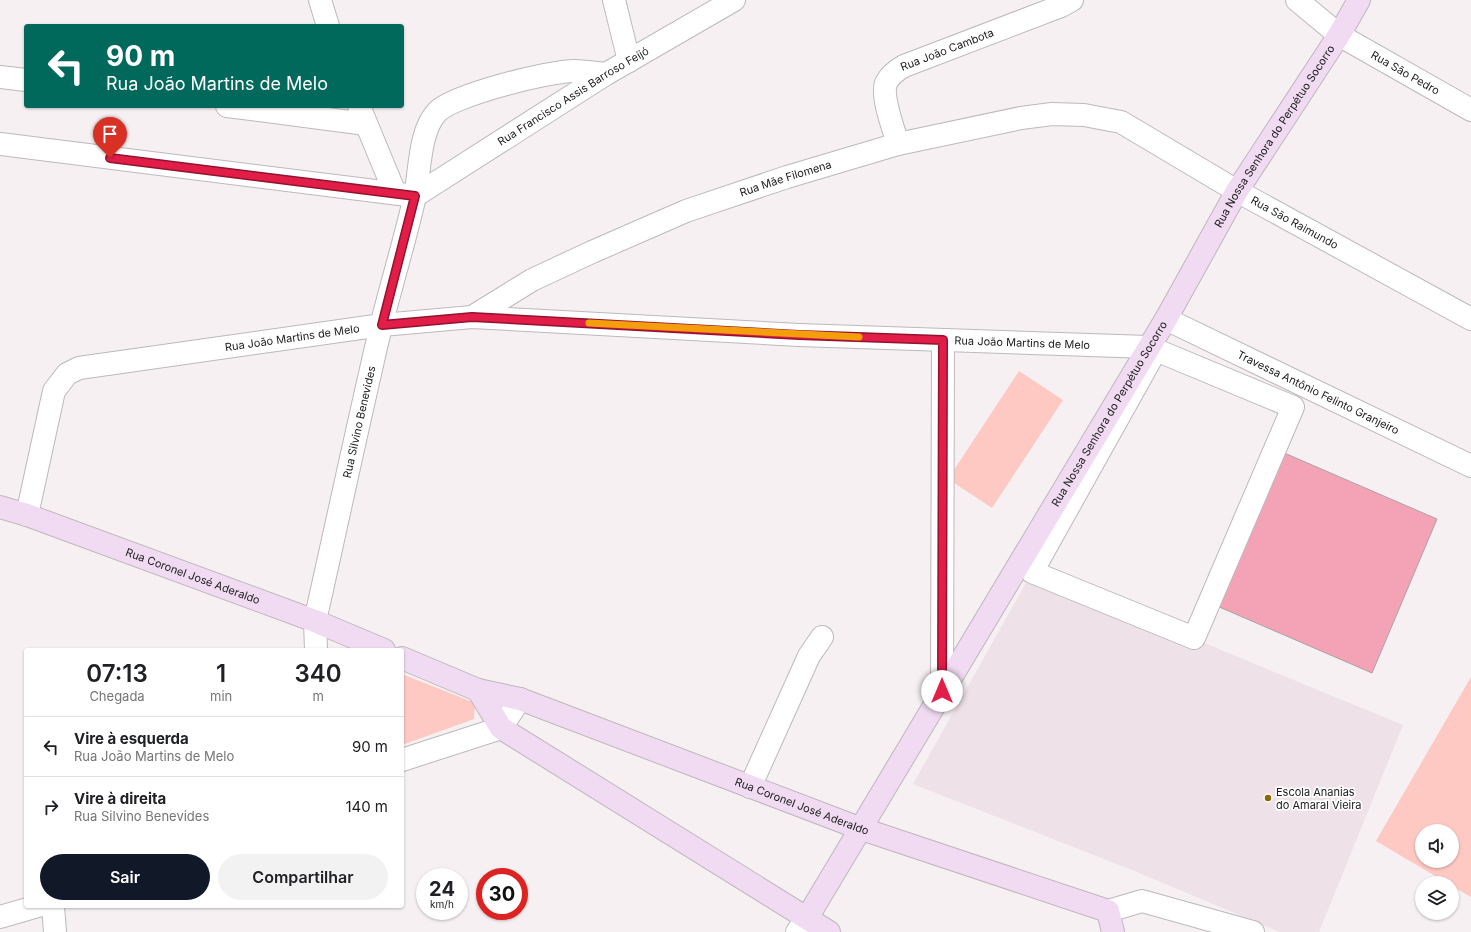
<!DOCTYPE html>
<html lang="pt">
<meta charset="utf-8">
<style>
:root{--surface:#fff;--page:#f2f2f2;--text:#202124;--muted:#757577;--line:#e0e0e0;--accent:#111827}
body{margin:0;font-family:Inter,sans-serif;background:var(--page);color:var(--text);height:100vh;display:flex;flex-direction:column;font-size:15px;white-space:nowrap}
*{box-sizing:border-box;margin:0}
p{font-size:13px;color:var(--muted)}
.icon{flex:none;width:22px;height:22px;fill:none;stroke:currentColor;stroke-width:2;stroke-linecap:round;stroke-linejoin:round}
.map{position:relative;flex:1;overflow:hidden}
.panel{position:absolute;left:24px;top:648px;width:380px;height:260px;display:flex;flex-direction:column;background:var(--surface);border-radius:4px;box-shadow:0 1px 3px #0004}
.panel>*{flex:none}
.guide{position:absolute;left:24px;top:24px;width:380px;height:84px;border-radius:4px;box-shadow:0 1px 3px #0004;background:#00695c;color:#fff;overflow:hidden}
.controls{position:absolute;left:1415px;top:824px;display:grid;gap:8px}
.controls a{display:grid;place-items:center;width:44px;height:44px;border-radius:50%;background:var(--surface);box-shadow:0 1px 3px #0004;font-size:20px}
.speed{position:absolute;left:416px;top:868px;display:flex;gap:8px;font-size:20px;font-weight:700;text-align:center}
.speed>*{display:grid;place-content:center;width:52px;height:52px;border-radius:50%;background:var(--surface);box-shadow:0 1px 3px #0004;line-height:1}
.speed small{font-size:10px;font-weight:400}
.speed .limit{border:6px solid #d22;background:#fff;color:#111}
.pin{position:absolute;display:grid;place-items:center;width:34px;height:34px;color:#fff;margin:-41px -17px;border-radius:50% 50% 50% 0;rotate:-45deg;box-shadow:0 0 4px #0007}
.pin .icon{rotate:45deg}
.me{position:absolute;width:44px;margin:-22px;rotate:0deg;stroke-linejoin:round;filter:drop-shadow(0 0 3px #0008)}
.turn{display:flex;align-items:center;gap:14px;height:84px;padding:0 16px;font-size:18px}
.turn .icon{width:52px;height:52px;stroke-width:2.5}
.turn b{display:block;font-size:28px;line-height:34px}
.eta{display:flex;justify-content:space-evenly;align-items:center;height:68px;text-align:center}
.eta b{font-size:24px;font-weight:600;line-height:28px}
.button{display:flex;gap:8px;margin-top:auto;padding:8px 16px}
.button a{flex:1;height:46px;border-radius:24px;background:var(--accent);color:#fff;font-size:16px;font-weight:600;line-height:46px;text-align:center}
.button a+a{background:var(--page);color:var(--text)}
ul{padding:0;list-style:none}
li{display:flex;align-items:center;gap:12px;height:60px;padding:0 16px;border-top:1px solid var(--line)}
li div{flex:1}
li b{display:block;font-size:15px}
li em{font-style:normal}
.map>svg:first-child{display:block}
.built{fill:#eee1e8}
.green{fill:#fec8c3;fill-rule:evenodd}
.building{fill:#f4a3b6;stroke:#a9a3a4}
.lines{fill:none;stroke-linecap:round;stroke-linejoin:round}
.street-casing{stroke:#beb8bb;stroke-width:24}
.secondary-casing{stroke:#beb8bb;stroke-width:24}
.street{stroke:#fff;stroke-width:22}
.secondary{stroke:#f0dbf2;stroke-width:22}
.route-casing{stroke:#92132f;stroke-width:10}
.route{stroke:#e11d48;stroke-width:7}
.slow{stroke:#f59e0b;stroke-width:7}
.poi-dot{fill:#8a6806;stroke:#fff;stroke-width:1.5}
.labels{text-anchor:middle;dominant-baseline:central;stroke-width:3.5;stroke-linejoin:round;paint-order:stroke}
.street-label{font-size:11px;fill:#222021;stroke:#fff}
.poi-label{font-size:11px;fill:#222021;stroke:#fff;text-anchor:start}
</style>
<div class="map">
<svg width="1471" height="932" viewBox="0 0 1471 932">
<rect width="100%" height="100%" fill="#f6f0f3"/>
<!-- built -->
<polygon class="built" points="1032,572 1403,725 1319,932 1280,932 1132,870 913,784"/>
<!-- green -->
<g class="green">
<polygon points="1019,371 1063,400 992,508 948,479"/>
<polygon points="402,674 475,703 474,719 402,745"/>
<path d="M1471,677V897L1452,886V883H1447L1376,841ZM1422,831H1452V861H1422Z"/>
</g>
<!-- building -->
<polygon class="building" points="1282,452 1437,519 1372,673 1217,606"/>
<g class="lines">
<defs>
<g id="street">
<polyline points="320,0 328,26"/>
<polyline points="614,0 629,61"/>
<path id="s1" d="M1297,0L1339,35L1471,110"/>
<polyline points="0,77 26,80"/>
<polyline points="227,106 366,124"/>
<polyline points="359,106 395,193"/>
<polyline points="0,144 415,196"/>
<path id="s2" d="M898,144C894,130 881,97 886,83C890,75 897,70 904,66L1061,6L1072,0"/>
<path id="s3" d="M415,196L606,74L734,0"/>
<path id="s4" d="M472,317L532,280L592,252L686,211L787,177L898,144L1021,118L1052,114L1084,115L1121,122L1237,191L1471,319"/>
<path id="s5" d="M1166,319L1471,466"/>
<polygon points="1156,350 1293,407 1194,638 1032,572"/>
<path id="s6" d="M27,515L54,391L67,374L79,368L382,325L472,317L799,335L1148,347"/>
<path id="s7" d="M316,650L315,621C337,523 358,424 381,326C392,282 405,240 415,196C420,172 419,131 437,112C453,95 549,71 574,71C584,71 595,73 606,74"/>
<polyline points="942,691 943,340"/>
<polyline points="402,760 501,728 520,699"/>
<polyline points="750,787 809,656 822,637"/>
<polyline points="53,906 55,932"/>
<polyline points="1108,911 1142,901 1253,932"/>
<polyline points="0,917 38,906"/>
<polyline points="797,932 807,918"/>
</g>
<g id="secondary">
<path id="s8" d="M0,507L27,515L315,621L384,650"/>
<path id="s9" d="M402,658L478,690L520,699L859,828L1108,911L1113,932"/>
<polyline points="478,690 501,728 829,932"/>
<path id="s10" d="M807,918L1166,319L1237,191L1339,35L1359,0"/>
</g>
</defs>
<!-- street casing -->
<use href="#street" class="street-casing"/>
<!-- secondary casing -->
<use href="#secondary" class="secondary-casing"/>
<!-- street -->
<use href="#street" class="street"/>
<!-- secondary -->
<use href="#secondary" class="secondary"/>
</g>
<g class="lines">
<defs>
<polyline id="route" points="110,158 415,196 382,325 472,317 799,335 943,340 942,691"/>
</defs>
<!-- route casing -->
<use href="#route" class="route-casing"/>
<!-- route -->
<use href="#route" class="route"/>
<!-- slow -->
<polyline class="slow" points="589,323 859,337"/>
</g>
<!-- markers -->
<circle class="poi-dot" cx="1268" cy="798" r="4"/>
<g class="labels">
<!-- street labels -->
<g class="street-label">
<text stroke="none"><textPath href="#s2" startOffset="134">Rua João Cambota</textPath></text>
<text stroke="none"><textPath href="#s1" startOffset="131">Rua São Pedro</textPath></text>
<text stroke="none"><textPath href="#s3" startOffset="187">Rua Francisco Assis Barroso Feijó</textPath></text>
<text stroke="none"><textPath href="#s10" startOffset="911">Rua Nossa Senhora do Perpétuo Socorro</textPath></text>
<text stroke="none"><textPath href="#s4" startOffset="344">Rua Mãe Filomena</textPath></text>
<text stroke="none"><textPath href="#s4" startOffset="889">Rua São Raimundo</textPath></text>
<text stroke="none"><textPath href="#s6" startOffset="377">Rua João Martins de Melo</textPath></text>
<text stroke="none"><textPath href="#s6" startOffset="1109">Rua João Martins de Melo</textPath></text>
<text stroke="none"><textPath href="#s5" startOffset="169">Travessa Antônio Felinto Granjeiro</textPath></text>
<text stroke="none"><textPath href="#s10" startOffset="588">Rua Nossa Senhora do Perpétuo Socorro</textPath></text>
<text stroke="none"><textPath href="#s7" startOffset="233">Rua Silvino Benevides</textPath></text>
<text stroke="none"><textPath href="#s8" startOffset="205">Rua Coronel José Aderaldo</textPath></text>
<text stroke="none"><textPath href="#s9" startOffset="427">Rua Coronel José Aderaldo</textPath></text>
</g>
<!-- poi labels -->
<g class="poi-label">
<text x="1276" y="792">Escola Ananias<tspan x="1276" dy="13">do Amaral Vieira</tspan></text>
</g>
</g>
</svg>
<div class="controls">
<a><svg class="icon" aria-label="sound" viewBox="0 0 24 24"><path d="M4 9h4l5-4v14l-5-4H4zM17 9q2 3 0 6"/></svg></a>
<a><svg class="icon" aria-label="layers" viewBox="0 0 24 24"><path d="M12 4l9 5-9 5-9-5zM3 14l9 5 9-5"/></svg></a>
</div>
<div class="speed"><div>24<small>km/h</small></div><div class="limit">30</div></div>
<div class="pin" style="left:110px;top:158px;background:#d93025"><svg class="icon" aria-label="arrive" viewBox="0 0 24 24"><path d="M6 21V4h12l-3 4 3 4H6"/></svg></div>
<svg class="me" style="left:942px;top:691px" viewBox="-20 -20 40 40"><circle r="19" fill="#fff"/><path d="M0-13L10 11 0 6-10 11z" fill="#e11d48"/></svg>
<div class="guide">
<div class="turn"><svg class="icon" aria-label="left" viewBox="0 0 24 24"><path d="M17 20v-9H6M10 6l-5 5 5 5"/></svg><div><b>90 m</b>Rua João Martins de Melo</div></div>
</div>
<section class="panel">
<div class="eta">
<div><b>07:13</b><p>Chegada</p></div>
<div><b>1</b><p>min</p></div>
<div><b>340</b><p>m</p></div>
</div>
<ul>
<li><svg class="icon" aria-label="left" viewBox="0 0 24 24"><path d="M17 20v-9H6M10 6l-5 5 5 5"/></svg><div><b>Vire à esquerda</b><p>Rua João Martins de Melo</p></div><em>90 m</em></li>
<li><svg class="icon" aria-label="right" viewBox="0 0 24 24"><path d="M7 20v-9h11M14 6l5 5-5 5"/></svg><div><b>Vire à direita</b><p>Rua Silvino Benevides</p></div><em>140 m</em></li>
</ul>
<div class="button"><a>Sair</a><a>Compartilhar</a></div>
</section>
</div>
